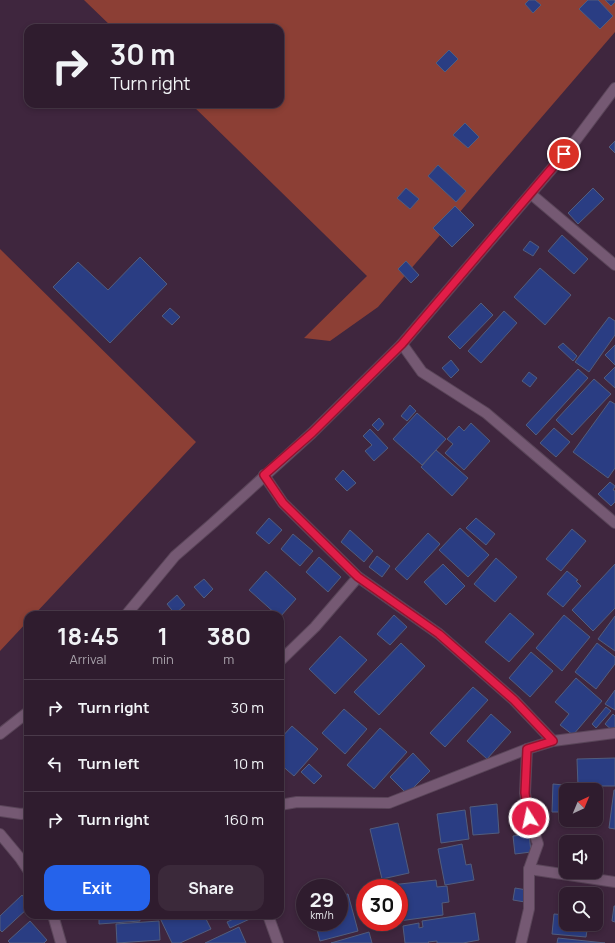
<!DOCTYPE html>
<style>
:root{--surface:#2f1c2e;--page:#3b293a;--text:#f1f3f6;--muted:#a7a1aa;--line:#4a3a4a;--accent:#2563eb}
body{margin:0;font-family:Manrope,sans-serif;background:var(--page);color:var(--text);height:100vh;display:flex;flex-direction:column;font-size:15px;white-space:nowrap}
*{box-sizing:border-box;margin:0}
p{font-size:13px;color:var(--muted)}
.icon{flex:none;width:22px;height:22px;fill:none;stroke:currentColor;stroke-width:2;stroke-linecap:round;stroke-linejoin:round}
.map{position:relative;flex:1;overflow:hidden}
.sheet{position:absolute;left:24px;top:611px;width:260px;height:308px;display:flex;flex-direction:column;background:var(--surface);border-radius:12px;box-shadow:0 2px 6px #0003,0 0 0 1px var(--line)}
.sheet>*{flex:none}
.top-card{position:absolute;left:24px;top:24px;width:260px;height:84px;border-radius:12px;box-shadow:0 2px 6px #0003,0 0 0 1px var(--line);background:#2f1c2e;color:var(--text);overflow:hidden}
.needle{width:26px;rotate:44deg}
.tools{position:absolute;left:559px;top:783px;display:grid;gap:8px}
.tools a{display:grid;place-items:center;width:44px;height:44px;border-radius:8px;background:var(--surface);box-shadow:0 2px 6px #0003,0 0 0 1px var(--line);font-size:20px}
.speed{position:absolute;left:296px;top:879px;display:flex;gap:8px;font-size:20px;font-weight:700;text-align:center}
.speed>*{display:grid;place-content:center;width:52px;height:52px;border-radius:50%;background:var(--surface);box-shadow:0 2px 6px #0003,0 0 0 1px var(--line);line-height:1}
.speed small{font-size:10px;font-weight:400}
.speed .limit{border:6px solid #d22;background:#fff;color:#111}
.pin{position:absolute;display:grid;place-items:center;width:34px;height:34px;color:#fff;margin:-17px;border:2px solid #fff;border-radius:50%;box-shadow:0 1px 4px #0007}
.me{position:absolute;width:44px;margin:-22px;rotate:350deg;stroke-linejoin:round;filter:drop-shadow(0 0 3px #0008)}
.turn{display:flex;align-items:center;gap:14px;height:84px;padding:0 20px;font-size:18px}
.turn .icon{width:52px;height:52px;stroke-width:2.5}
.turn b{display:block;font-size:28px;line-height:34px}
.eta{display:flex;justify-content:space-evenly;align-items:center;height:68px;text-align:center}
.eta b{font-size:24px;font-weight:700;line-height:28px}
.primary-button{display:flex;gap:8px;margin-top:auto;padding:8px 20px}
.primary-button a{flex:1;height:46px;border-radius:12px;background:var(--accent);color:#fff;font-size:16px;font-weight:700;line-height:46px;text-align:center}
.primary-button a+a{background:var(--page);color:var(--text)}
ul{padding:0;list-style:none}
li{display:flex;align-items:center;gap:12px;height:56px;padding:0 20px;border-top:1px solid var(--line)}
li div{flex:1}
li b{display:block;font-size:15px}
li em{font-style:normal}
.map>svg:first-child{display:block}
.green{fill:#8c3f35}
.building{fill:#2a3d83;stroke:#525d7d}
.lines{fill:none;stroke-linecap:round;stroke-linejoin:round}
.street-casing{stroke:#5a4559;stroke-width:12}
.street{stroke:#755973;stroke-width:10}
.route-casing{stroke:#92132f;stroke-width:10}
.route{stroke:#e11d48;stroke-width:7}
</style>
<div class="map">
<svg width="615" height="943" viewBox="0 0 615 943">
<rect width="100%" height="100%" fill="#3f263e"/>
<!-- green -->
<g class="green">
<polygon points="84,0 615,0 615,32 378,307 330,341 304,338 367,276 191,104 280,104 280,28 113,28"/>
<polygon points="0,249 196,442 34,615 28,615 28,621 0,651"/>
</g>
<!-- building -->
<g class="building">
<polygon points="529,0 535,0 541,5 533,13 525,4"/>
<polygon points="588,0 598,0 613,16 600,29 579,9"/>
<polygon points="605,0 615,0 615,2 611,6"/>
<polygon points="449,50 458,59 445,72 436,63"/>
<polygon points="465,123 479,137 468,148 453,135"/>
<polygon points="615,141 615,153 609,147"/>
<polygon points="438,165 466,191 456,202 428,176"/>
<polygon points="406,188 419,199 410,209 397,198"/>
<polygon points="593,188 604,199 578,224 568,213"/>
<polygon points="455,206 474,225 452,247 433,228"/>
<polygon points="562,235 588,259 574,274 548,251"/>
<polygon points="530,241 539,247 533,256 523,250"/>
<polygon points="140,257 167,284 110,343 53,287 78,262 108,290"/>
<polygon points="406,261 419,275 411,283 398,269"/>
<polygon points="540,268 571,295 545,325 514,297"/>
<polygon points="481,303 493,315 460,349 448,337"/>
<polygon points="170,308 180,317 172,325 162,316"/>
<polygon points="504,311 517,323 481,363 468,351"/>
<polygon points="609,317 615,321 615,335 589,372 575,362"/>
<polygon points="563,343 577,356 573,361 558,347"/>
<polygon points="615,345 615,365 605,355"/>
<polygon points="451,360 459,370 451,378 442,368"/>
<polygon points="615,367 615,388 604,378"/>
<polygon points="578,369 588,378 536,435 526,425"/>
<polygon points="529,372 537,378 530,387 522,381"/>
<polygon points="594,379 611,394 572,435 556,420"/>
<polygon points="610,401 615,404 615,468 608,478 573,452"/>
<polygon points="410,405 416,411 407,421 401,416"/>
<polygon points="417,413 446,439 422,465 393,439"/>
<polygon points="379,418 384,424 378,431 372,425"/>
<polygon points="471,423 490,441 464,470 445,453 453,444 447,439 459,426 464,431"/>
<polygon points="554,428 570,442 556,457 540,443"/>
<polygon points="370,429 388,448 374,461 365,451 372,445 363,436"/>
<polygon points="436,450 468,478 452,496 421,467"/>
<polygon points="343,470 356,483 347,491 335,479"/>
<polygon points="610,482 615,486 613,490 615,491 615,502 611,506 598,494"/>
<polygon points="269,518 282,530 269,544 256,533"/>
<polygon points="476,518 495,534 486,545 466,528"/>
<polygon points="460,528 489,555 468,577 439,550"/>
<polygon points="572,529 586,541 561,571 546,559"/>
<polygon points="350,530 373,551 364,562 341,542"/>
<polygon points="428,533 440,544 407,580 395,569"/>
<polygon points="293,534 313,551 300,566 281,549"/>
<polygon points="377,556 390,566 382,577 369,567"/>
<polygon points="319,557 341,577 328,592 306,572"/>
<polygon points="496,558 517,577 495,602 474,584"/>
<polygon points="443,564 465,586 446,605 424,582"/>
<polygon points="615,564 615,608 593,631 572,610"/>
<polygon points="266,571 296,599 280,617 280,615 277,615 249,590"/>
<polygon points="567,571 578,580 576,581 581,586 563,607 547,594"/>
<polygon points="204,579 213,589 204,598 194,587"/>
<polygon points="177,595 185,605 175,614 167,604"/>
<polygon points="510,613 534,634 509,662 485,642"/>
<polygon points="394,615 407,627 390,645 377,634"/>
<polygon points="564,615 590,637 562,671 536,648"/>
<polygon points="615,616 615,651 598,639"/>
<polygon points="340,636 367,660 335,694 309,669"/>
<polygon points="401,643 425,666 379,715 354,692"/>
<polygon points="597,643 615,657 615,664 596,689 575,672"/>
<polygon points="531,652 553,671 530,697 509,678"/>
<polygon points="576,678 602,701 573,735 560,725 569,714 555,702"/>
<polygon points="473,687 488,700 445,747 430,733"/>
<polygon points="615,690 615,710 605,704"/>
<polygon points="606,707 611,711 596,728 592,724"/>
<polygon points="344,709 367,729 345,754 322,733"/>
<polygon points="491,714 511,732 487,759 467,741"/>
<polygon points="613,714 615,716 615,729 613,731 605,724"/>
<polygon points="292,726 318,749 294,776 280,764 280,739"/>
<polygon points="380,728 407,752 374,789 347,765"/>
<polygon points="413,753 430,771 407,794 390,777"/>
<polygon points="615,758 615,786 578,786 577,759"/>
<polygon points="309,764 322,776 314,784 301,772"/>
<polygon points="553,784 564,785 563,812 552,812"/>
<polygon points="566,788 602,789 602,809 600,809 599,820 596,820 596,790 566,790"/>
<polygon points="614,790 615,790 615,829 609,828"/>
<polygon points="497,804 499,833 473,835 470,807"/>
<polygon points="465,810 469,839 441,843 437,814"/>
<polygon points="577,820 591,820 590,823 577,822"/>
<polygon points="398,823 409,873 382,879 370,829"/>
<polygon points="529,834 531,852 515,854 513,836"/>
<polygon points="462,844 466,865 471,864 474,880 445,885 438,849"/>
<polygon points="436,880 437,887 447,886 449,902 442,903 443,915 399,921 399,908 401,907 400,904 399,904 399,888 392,888 391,885"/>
<polygon points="515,888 527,890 525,902 513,900"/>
<polygon points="572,890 600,895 598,908 596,908 596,894 572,894"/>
<polygon points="348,894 358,931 320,941 315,922 339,922 339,896"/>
<polygon points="22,895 28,902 28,908 2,932 0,930 0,916"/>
<polygon points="614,906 615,906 615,922 612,921"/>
<polygon points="475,913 479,940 463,943 437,943 437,941 428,942 429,943 405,943 403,926 419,923 419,928 423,927 422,921"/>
<polygon points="566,913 566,924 588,924 586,937 552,934 554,914 566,915"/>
<polygon points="99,915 139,915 140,921 99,924"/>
<polygon points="161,915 214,915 206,919 211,929 180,943 172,943 159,916"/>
<polygon points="242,915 250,915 252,918 230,928 227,922"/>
<polygon points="30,921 47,940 44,943 10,943 8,941"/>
<polygon points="159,921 160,940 117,943 116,924"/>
<polygon points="239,927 246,943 205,943"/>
<polygon points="369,932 372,943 331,943"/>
<polygon points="558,938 605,943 557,943"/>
</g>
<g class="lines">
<defs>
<g id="street">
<polyline points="531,194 615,265"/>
<polyline points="402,344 422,372 486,413 615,523"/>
<polyline points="264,475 283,503 358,577 439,634 514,700 553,741"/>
<polyline points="126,615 175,556 213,523 312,433 402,344 573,144 615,88"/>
<polyline points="280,661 315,627 358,577"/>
<polyline points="0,734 28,712"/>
<polyline points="280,805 297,802 389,803 527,749 553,741 615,733"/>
<polyline points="0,811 21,814 28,813"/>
<polyline points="0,834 20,858 28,870"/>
<polyline points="529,869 615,882"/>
<polyline points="53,915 61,943"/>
<polyline points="268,915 278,943"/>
<polyline points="521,943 529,909 529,869 538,844 529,818 525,793 527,749"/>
</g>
</defs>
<!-- street casing -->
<use href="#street" class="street-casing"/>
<!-- street -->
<use href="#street" class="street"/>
</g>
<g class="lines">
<defs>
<polyline id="route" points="529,818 525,793 527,749 553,741 514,700 439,634 358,577 283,503 264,475 312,433 402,344 564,154"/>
</defs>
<!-- route casing -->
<use href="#route" class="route-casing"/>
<!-- route -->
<use href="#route" class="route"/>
</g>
</svg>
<div class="tools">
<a><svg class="needle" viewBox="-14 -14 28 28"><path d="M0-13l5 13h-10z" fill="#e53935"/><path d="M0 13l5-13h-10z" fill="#a7a1aa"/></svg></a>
<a><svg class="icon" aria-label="sound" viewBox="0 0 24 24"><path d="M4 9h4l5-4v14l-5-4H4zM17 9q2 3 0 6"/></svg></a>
<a><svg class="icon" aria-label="search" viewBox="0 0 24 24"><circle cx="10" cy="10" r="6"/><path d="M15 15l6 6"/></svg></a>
</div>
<div class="speed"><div>29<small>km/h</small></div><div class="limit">30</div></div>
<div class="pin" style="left:564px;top:154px;background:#d93025"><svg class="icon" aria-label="arrive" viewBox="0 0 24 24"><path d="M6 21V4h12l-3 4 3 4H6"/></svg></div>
<svg class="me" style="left:529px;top:818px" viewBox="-20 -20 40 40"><circle r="17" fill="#e11d48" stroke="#fff" stroke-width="3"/><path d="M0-11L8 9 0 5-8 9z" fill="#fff"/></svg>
<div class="top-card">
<div class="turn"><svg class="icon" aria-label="right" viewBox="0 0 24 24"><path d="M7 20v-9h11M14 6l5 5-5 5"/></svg><div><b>30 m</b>Turn right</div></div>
</div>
<section class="sheet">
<div class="eta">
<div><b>18:45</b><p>Arrival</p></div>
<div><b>1</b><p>min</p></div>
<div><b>380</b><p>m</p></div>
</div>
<ul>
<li><svg class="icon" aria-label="right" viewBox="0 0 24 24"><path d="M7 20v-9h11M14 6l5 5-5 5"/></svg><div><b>Turn right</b></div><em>30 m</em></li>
<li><svg class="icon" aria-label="left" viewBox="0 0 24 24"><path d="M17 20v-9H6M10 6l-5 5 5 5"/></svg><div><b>Turn left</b></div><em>10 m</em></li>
<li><svg class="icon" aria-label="right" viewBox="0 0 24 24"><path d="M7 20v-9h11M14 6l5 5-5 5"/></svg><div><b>Turn right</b></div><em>160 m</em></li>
</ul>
<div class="primary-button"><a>Exit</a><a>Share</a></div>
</section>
</div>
